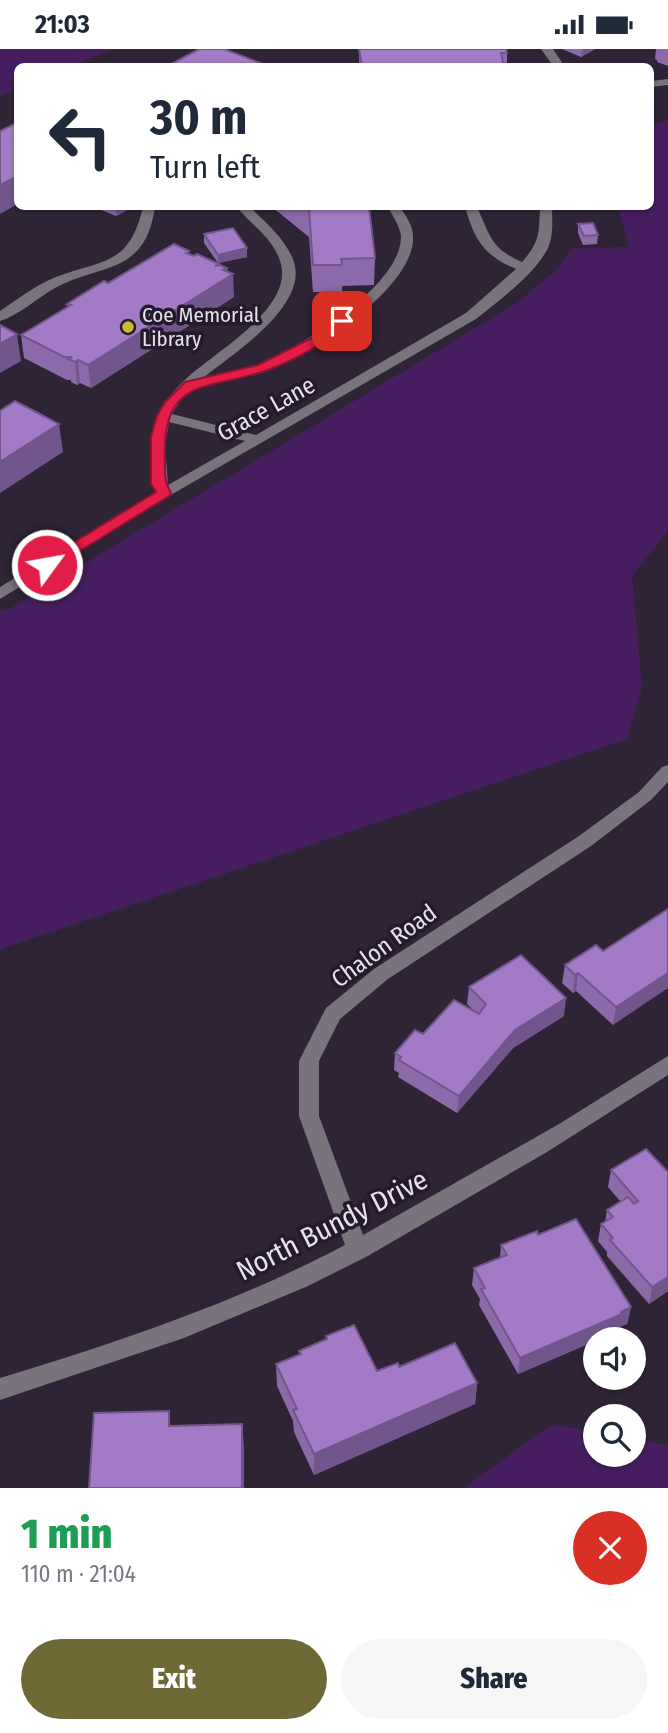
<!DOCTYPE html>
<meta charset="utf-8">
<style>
:root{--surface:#fff;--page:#f6f6f7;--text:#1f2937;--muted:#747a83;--accent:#6e6937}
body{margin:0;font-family:"Fira Sans Condensed",sans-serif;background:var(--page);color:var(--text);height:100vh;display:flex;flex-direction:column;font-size:26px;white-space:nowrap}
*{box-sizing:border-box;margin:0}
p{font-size:23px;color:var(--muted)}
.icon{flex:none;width:38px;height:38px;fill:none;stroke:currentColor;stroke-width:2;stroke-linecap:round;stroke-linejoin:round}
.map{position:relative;height:1439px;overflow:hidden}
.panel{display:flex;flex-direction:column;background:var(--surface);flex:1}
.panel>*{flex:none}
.guide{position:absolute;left:14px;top:14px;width:640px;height:147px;border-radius:10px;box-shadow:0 2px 5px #0004;background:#fff;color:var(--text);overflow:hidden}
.tools{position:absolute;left:583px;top:1278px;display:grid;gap:14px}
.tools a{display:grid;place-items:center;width:63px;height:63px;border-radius:50%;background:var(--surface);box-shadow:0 2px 5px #0004;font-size:35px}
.pin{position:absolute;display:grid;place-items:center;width:60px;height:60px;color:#fff;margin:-30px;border-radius:14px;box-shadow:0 4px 10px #0006}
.me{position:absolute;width:77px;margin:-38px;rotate:58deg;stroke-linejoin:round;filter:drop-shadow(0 0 5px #0008)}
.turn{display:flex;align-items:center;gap:24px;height:147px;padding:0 21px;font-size:32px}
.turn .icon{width:91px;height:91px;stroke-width:2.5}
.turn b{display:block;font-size:49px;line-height:60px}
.round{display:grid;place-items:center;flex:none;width:74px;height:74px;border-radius:37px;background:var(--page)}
.head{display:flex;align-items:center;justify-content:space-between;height:119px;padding:0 21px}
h1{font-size:42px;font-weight:800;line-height:52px;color:#1e9e55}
.primary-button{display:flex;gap:14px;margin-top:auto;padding:14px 21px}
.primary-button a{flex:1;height:80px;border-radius:42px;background:var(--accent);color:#fff;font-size:28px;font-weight:800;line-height:80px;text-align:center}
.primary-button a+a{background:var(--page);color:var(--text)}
.status{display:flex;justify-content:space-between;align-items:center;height:49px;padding:0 35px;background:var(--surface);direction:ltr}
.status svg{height:19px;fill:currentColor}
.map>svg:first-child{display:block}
.green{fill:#461e60}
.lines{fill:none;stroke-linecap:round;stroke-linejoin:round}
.minor{fill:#78737c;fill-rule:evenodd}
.wall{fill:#8c69a9}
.shaded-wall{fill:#72558a}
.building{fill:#a37ac5;stroke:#72558a;stroke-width:2}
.route{fill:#e11d48;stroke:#92132f;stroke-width:2}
.poi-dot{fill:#cfb837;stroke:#241a2c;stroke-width:2.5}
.labels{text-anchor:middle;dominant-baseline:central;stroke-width:7;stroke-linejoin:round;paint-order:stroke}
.far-poi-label{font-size:21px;fill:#e7e1ed;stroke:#241a2c;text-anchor:start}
.street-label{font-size:24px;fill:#e7e1ed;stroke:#241a2c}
.near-street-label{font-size:28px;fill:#e7e1ed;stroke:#241a2c}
</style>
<div class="status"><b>21:03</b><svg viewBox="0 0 49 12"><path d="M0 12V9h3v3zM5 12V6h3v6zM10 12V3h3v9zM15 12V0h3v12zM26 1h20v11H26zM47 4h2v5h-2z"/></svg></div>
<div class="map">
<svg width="668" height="1439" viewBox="0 0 668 1439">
<rect width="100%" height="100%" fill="#2e2436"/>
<!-- green -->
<g class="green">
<polygon points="0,0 113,0 71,17 18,18 17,40 0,47"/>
<polygon points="668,70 668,482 632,527 642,638 627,690 0,900 0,562 11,559 520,252 557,220 573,199 629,198 618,158 651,158 651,78"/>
<polygon points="552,1375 595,1383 595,1405 634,1405 634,1390 668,1396 668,1439 464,1439"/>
</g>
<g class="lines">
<!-- minor -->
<g class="minor">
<polygon points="541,0 553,0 565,18 554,18"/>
<polygon points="668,30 668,36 651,38 651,32"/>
<path d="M143,158H155C145,226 103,214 57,238C38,248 20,266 0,272V262C18,250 36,236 56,228C104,210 129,217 143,158Z"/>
<path d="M237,158H250C266,174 286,190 294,213C308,257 233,305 204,328C222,325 240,323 257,316C298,300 402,237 401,187C400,177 392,166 388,158H400C405,166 413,176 413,187C416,239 308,307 265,323C247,329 205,332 192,340C183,345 177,357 172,365L256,386L466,264L516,220C483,206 475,191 465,158H477C490,186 491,200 522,213C540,193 539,184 540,158H552C552,172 554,188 547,201C531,229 500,250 476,270L169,447L0,550V538L156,443C150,431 151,419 151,406C151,392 151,377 158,364C166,350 177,338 189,327C217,302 296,257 280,212C273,189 251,176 237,158ZM169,373L245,392L168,436L165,398Z"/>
<path d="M668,716V733L651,751L591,797L388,930L340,970L319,1012V1067L363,1186L559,1075L668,1007V1026L547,1103L366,1208L308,1237L184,1289L0,1351V1329C119,1293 235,1254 345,1196L299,1067V1012L326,959L374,920L579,787L639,743L662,718Z"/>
</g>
</g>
<!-- wall -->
<g class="wall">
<polygon points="359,0 507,4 507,18 359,18"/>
<polygon points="562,0 595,0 581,8"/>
<polygon points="656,0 668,0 668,17 657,13 657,11 655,10"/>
<polygon points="94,158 127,158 127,161 116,167"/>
<polygon points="272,158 369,158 375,209 374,236 342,237 342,243 313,243 309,188"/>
<polygon points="578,175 598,186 597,195 583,196 578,184"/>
<polygon points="204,185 247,208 218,214 219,216 227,219 234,248 91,339 80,334 77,336 71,333 71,331 67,331 24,309 21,286 67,259 67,255 108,234 189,202 189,205 194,207 218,214 204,194"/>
<polygon points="668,860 613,976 576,942 573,944 562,934 565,916 603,902"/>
<polygon points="469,938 564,967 513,999 457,1064 398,1028 399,1024 394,1021 395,1004 423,985 474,962 467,955"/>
<polygon points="646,1100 668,1242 649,1255 607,1207 607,1203 598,1192 601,1175 605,1173 607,1161 621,1153 608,1138 611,1121"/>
<polygon points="538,1186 631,1258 627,1275 619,1278 619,1282 600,1290 595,1290 595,1292 518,1325 479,1256 480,1250 472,1236 474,1219 500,1209 501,1196"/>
<polygon points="326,1287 377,1322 399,1318 477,1334 475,1355 314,1426 294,1383 293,1372 277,1337 276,1315 299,1306 299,1302 326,1291"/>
</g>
<!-- shaded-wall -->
<g class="shaded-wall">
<polygon points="582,0 595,0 581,8"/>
<polygon points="18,127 18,155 0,165 0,136"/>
<polygon points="115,158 127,158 127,161 116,167"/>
<polygon points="247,199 247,208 218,214 218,206"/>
<polygon points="219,215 220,233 223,221 227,219 227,229 233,225 234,248 91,339 88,316"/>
<polygon points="17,285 21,312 0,324 0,295"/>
<polygon points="78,311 80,334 77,336 75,313"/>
<polygon points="59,375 63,403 0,444 0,413"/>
<polygon points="578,924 576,942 573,944 575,926"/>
<polygon points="668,924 668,939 613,976 616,958"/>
<polygon points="566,949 564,967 513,999 457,1064 459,1047 515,981"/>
<polygon points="668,1228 668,1242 649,1255 652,1238"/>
<polygon points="631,1258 627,1275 619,1278 619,1282 600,1290 595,1290 595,1292 518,1325 520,1309"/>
<polygon points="477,1334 475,1355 314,1426 314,1405"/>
<polygon points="242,1375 244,1397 244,1439 242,1439"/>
</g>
<!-- building -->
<g class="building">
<polygon points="199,0 224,0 271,18 166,18"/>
<polygon points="359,0 506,0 507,4 501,4 504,18 362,18"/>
<polygon points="18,73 18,127 0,136 0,82"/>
<polygon points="305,158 369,158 375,209 341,210 342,216 313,216 309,161"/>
<polygon points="593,174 598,186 584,187 578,175"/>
<polygon points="233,179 247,199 218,206 204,185"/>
<polygon points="174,195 189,202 186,204 194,207 197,205 219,215 215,217 220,216 227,219 223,221 233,225 88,316 78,311 75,313 68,310 72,308 64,308 21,286 71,256 67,255 104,232 108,234"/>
<polygon points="0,276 17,285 0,295"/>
<polygon points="15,352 59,375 0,413 0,362"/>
<polygon points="668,860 668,924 616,958 578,924 575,926 565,916 596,896 603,902"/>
<polygon points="521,906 566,949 515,981 459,1047 399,1011 401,1008 395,1004 415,981 423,985 454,951 479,965 486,955 469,938"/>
<polygon points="646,1100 668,1123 668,1228 652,1238 610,1191 613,1189 601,1175 613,1168 607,1161 628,1148 634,1155 638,1152 611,1121"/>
<polygon points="576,1170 631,1258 621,1263 622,1265 520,1309 481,1240 485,1239 474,1219 507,1206 501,1196 537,1182 538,1186"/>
<polygon points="354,1276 377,1322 398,1314 399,1318 455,1294 477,1334 314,1405 293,1361 297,1360 276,1315 301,1305 299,1302 327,1290 326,1287"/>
<polygon points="169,1362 169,1377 242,1375 242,1439 89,1439 94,1364"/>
</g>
<!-- route -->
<path class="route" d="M342,268L348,272C331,292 291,313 265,322C214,340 164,327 165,402C165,417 163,431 171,444L169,447L52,519H42V513L156,443L151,435V388L157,367L165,353L185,333L258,316L318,286Z"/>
<!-- markers -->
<circle class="poi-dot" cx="128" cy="278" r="7"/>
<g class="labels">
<!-- far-poi labels -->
<g class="far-poi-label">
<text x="142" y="266">Coe Memorial<tspan x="142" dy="24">Library</tspan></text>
</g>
<!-- street labels -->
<g class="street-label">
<text transform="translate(266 360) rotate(-29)">Grace Lane</text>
<text transform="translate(384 897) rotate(-36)">Chalon Road</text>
</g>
<!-- near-street labels -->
<g class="near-street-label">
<text transform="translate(332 1176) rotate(-27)">North Bundy Drive</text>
</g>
</g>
</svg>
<div class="tools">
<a><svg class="icon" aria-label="sound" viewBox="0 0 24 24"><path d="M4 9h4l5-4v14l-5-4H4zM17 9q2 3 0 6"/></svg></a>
<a><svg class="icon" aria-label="search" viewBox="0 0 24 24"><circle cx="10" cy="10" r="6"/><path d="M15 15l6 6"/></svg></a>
</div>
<div class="pin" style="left:342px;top:272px;background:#d93025"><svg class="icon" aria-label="arrive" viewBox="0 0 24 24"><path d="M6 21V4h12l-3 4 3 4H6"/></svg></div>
<svg class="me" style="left:47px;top:516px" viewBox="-20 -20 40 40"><circle r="17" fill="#e11d48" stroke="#fff" stroke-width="3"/><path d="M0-11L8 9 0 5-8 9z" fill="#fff"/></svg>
<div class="guide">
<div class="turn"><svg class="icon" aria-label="left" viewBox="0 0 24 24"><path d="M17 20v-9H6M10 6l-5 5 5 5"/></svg><div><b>30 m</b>Turn left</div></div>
</div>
</div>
<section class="panel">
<div class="head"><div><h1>1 min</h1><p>110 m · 21:04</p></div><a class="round" style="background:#d93025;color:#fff"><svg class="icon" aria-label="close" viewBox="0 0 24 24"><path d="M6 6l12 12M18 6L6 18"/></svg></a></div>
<div class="primary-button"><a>Exit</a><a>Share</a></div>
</section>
